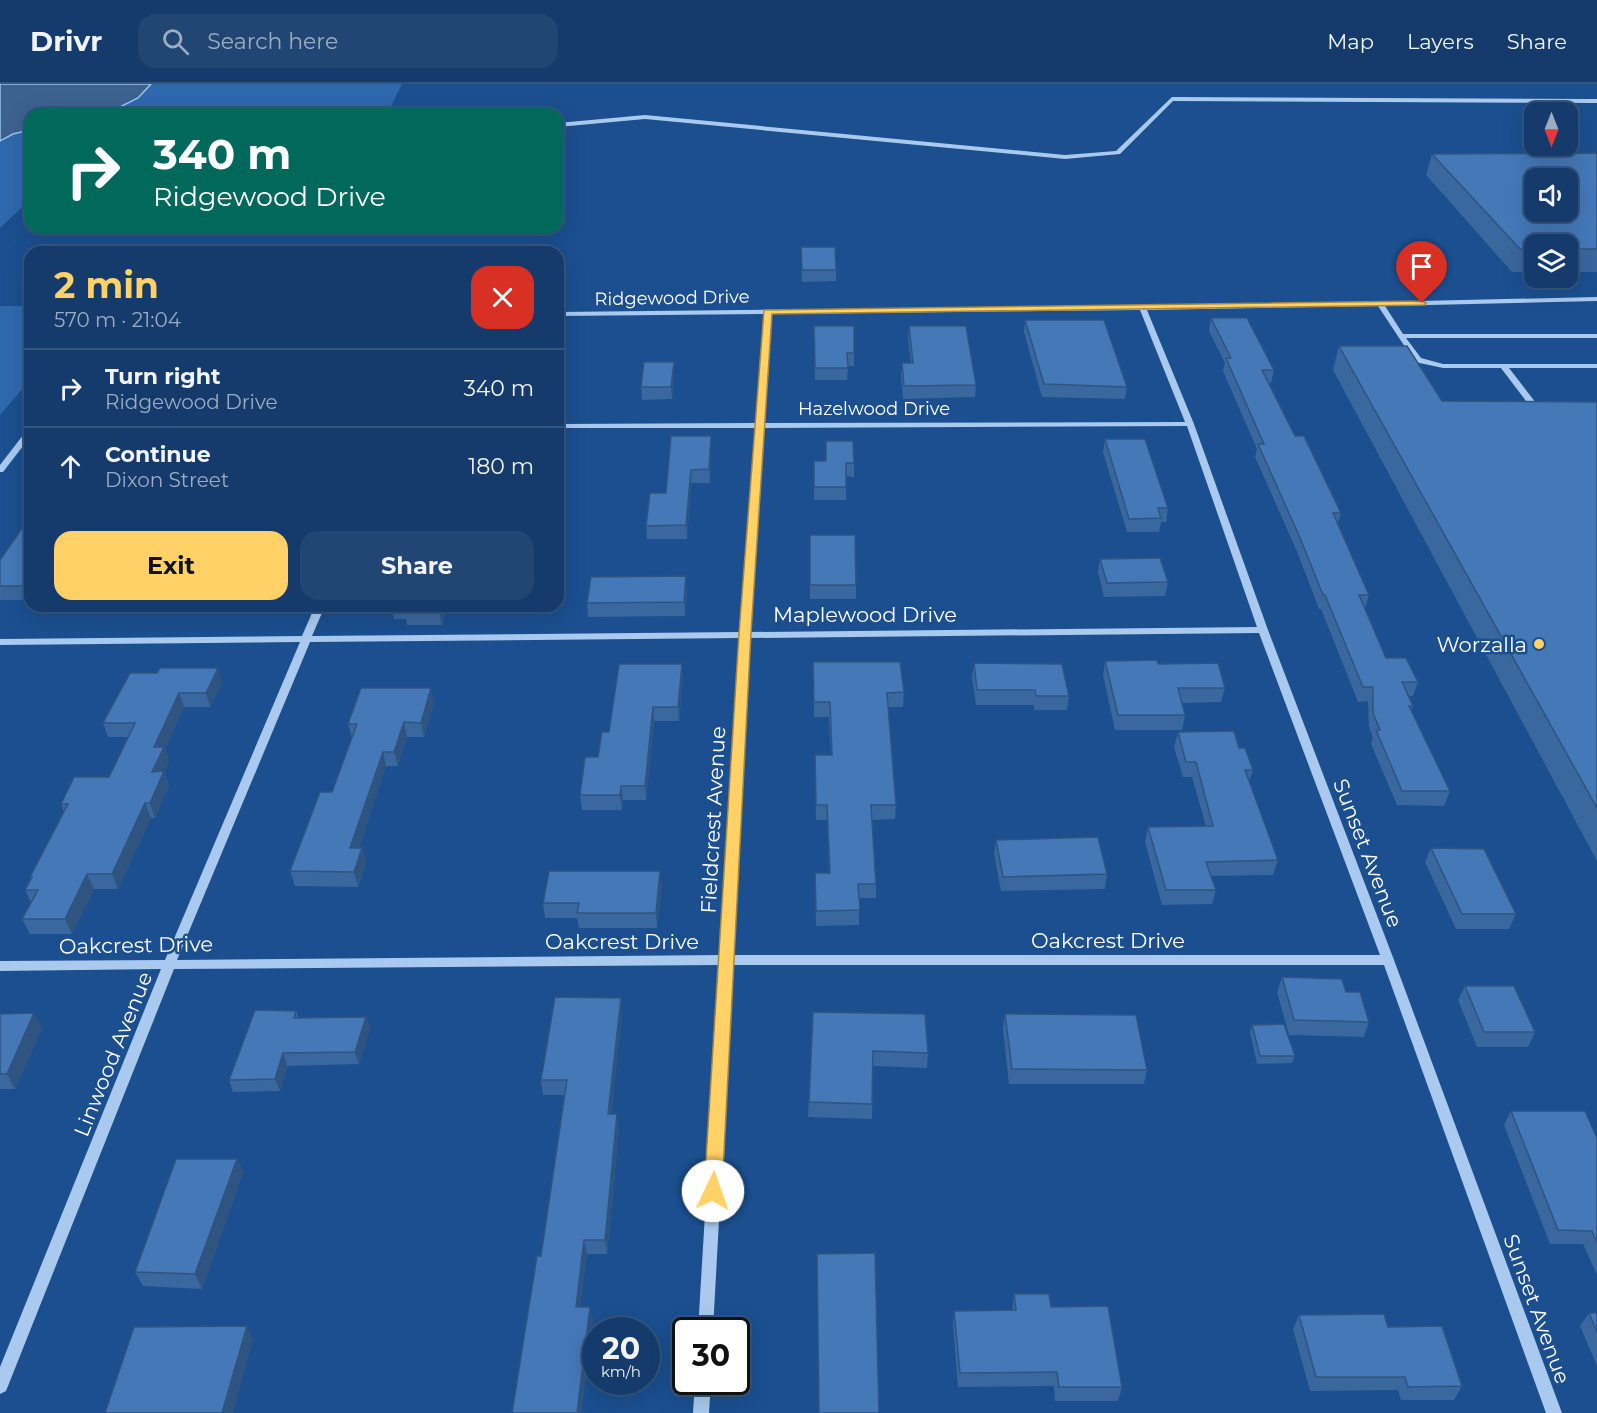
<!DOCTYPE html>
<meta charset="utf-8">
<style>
:root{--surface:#143b6b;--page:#214673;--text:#f1f3f6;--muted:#9dadc1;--line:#33557e;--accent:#ffd166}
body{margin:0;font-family:Montserrat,sans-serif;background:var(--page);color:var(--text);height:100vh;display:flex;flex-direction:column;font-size:22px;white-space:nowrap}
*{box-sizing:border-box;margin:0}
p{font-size:20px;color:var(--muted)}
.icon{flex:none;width:33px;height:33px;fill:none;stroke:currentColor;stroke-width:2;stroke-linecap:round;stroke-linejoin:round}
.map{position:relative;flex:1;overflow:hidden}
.drawer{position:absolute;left:24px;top:162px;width:540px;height:366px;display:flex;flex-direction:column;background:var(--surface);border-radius:18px;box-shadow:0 6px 24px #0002,0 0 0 2px var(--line)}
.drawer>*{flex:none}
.hud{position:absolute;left:24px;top:24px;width:540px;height:126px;border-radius:18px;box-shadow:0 6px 24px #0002,0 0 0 2px var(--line);background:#00695c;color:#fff;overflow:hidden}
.needle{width:39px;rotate:180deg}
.fabs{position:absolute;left:1524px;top:18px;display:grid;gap:12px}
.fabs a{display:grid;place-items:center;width:54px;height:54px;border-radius:12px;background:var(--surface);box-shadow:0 6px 24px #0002,0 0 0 2px var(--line);font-size:30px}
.speed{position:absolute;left:582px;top:1233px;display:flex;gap:12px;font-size:30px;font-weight:700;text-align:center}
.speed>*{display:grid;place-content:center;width:78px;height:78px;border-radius:50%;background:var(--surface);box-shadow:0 6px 24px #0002,0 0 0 2px var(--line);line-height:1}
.speed small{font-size:15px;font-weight:400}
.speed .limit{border:3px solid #111;border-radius:9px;background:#fff;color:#111}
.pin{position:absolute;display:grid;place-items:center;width:51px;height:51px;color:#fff;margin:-62px -26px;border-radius:50% 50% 50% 0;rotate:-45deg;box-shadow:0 0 6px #0007}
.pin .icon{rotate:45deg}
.me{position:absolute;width:66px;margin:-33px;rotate:3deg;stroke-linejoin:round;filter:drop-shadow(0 0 4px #0008)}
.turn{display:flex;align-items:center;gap:21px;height:126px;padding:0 30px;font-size:27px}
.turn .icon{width:78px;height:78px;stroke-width:2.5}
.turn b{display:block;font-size:42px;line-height:51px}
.round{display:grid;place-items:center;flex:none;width:63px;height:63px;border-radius:18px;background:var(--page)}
.head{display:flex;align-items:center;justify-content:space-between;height:102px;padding:0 30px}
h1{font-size:36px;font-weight:700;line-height:45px;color:var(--accent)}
.primary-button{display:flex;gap:12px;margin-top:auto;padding:12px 30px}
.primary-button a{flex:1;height:69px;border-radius:18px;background:var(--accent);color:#111;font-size:24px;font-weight:700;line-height:69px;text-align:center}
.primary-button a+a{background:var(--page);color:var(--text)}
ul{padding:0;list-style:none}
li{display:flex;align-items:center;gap:18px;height:78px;padding:0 30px;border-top:2px solid var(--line)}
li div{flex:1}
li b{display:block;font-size:22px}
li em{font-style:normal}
header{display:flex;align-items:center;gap:36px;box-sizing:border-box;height:84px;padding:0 30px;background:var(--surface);border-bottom:2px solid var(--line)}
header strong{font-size:28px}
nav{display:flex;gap:33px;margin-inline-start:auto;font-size:21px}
.search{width:420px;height:54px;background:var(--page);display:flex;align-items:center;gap:15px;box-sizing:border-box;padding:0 21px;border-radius:18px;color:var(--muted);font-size:22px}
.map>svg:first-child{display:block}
.green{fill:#2e69ad}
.water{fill:#3c6290;stroke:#9cc4f0;stroke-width:1.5}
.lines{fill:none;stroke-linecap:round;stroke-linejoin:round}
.minor{fill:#a9c9ee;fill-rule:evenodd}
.wall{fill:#3a679d}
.shaded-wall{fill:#305480}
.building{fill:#4478b7;stroke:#305480;stroke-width:1.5;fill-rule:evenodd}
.route{fill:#ffd166;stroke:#a68842;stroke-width:1.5}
.poi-dot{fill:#ffd166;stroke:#1b4f8f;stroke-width:2}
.labels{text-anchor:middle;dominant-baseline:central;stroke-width:5;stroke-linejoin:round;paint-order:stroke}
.far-street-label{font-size:18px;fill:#fff;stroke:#1b4f8f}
.street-label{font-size:21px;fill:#fff;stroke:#1b4f8f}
.poi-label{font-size:21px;fill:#fff;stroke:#1b4f8f;text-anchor:end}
</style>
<header>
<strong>Drivr</strong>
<div class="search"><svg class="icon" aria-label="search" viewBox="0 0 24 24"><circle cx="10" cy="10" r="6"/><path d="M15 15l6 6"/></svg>Search here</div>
<nav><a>Map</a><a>Layers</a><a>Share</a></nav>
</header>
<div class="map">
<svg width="1597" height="1329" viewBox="0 0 1597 1329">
<rect width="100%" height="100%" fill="#1b4f8f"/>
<!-- green -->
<g class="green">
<polygon points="0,0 402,0 387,30 30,30 30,116 0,144"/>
<polygon points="0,222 30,222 30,296 0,331"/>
</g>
<!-- water -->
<polygon class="water" points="0,0 151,0 138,14 106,30 30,30 30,46 13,50 0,57"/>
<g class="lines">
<!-- minor -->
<g class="minor">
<polygon points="1172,13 1597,15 1597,19 1173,17 1120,70 1065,75 645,35 558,43 558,39 645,31 1065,71 1116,67"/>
<path d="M1597,213V217L1385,222L1403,250H1597V254H1406L1421,274L1443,280H1597V284H1509L1536,319L1532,321H1529L1501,284H1443L1415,278L1378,222L1147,226L1194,340L1268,546L1394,876L1562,1329H1546L1384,881H733L713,1246H698L720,881L174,885L8,1302L6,1307L0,1310V1283L161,885L0,887V877L165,876L300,558L0,561V555L302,552L315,522H325L312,552L740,548L756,344H558V340L756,339L764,230L558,232V228L1291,220ZM1140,226L1185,338L764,339L771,230ZM1187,342L1257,543L750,548L764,344ZM1259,549L1380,871H733L750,554ZM740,554L721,871L177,876L310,558Z"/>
<polygon points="27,346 30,346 30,353 3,388 0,388 0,381"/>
<polygon points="695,1298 711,1298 709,1329 693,1329"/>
</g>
</g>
<!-- wall -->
<g class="wall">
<polygon points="1597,69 1597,188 1568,188 1568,160 1534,160 1534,188 1512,188 1426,91 1432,70"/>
<polygon points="801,163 836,186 836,197 802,198"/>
<polygon points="1211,234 1274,286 1271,299 1268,299 1295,352 1341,429 1338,439 1369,511 1365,525 1386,574 1418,598 1413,612 1409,612 1413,622 1411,627 1450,707 1444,722 1397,721 1371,660 1373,654 1369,643 1368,617 1358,618 1321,525 1319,525 1298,470 1255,373 1257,365 1223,287 1225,279 1209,247"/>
<polygon points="1025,236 1127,303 1125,315 1042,313 1024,248"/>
<polygon points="814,242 854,269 854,282 848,282 847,296 815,296"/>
<polygon points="909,242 976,301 975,313 903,315 901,292 902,279 911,279 908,254"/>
<polygon points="1339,262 1442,317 1597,318 1597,777 1333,286"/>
<polygon points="674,290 672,315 642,316 641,303"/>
<polygon points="1105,355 1168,424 1166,438 1161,438 1159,448 1127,448 1103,368"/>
<polygon points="711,365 710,399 691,399 687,455 647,455 646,442 666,409"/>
<polygon points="814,377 854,379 854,393 846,392 846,416 814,416"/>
<polygon points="30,433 30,516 0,516 0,476"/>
<polygon points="810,451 856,501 856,515 810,515"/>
<polygon points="1100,475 1168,498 1165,512 1104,513 1098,488"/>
<polygon points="687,506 685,532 588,533 587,519"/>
<polygon points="174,522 251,522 249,527 193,527 192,524 174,523"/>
<polygon points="391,522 447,522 442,541 407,541 406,535 394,535"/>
<polygon points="1105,577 1158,580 1225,604 1221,618 1182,619 1185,631 1182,646 1115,646 1103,591"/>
<polygon points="813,578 904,608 903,623 888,623 896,721 895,735 872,736 876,800 876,814 859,814 859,841 816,842 815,789 829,789 827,736 816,736 815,671 831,671 829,633 814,633"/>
<polygon points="974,579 1069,612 1067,626 1034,626 1034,621 976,621 972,594"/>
<polygon points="130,589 222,599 210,623 184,623 165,666 169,677 164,688 169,702 155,734 151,734 118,805 94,805 72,850 30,850 22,835 31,818 25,806 31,795 30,793 64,728 61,720 109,693 128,653 108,653 103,639"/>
<polygon points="683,594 679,637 654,637 646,716 623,716 622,726 582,726 580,711 609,648"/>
<polygon points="434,619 424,653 407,653 398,682 386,682 359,764 362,764 366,779 358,803 295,802 290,787 332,708 352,654 348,640"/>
<polygon points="1178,648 1239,664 1253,686 1249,698 1278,776 1273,791 1211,792 1216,806 1212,820 1162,821 1145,758 1148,743 1206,742 1192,693 1183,693 1174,663"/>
<polygon points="996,756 1107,790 1105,805 1001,807 994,770"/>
<polygon points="1431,764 1516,830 1509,845 1456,845 1425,778"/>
<polygon points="662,802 657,844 579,844 577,834 545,834 543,819"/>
<polygon points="1282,893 1346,908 1369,938 1364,953 1289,951 1277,908"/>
<polygon points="1465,902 1535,948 1528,963 1477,963 1458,916"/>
<polygon points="296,927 299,934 366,933 370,945 359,980 287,982 280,1007 233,1008 229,996"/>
<polygon points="813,928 928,969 927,984 873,982 872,1035 808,1033"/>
<polygon points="622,929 611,1030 619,1044 607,1170 587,1170 580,1223 593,1237 581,1329 512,1329 541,1172 564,1011 543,1011 541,996"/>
<polygon points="0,930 42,944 15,1005 0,1005"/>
<polygon points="1005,930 1147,986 1144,1000 1009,1000 1003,945"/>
<polygon points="1252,941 1295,972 1292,979 1257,980 1250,948"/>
<polygon points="1511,1027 1597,1054 1597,1191 1583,1160 1550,1160 1504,1041"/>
<polygon points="237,1075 243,1089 202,1205 143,1202 135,1188"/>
<polygon points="1014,1210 1051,1223 1122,1303 1118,1317 1055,1317 1054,1302 958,1303 953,1241 954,1227 1012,1226"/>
<polygon points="1589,1229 1597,1229 1597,1282 1580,1242"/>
<polygon points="1299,1231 1388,1243 1462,1302 1454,1316 1401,1316 1398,1306 1310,1307 1293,1245"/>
</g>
<!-- shaded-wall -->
<g class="shaded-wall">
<polygon points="674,278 674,290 672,315 671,303"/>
<polygon points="711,352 711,365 710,399 709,385"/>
<polygon points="691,386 691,399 687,455 686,441"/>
<polygon points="686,492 687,506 685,532 684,518"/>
<polygon points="30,497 30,516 24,502"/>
<polygon points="441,522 447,522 442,541 439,527"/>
<polygon points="682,580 683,594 679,637 678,623"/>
<polygon points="218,584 222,599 210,623 206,609"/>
<polygon points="431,604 434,619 424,653 421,639"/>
<polygon points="179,609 184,623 165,666 169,677 164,688 169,702 155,734 150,719 154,663"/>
<polygon points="653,623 654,637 646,716 645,702"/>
<polygon points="404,638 407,653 398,682 394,668"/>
<polygon points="383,668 386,682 354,779 350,764"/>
<polygon points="621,702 623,716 622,726 620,711"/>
<polygon points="145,719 151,734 118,805 112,790"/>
<polygon points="362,764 366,779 358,803 354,788"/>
<polygon points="660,787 662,802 657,844 656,829"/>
<polygon points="87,790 94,805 72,850 65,835"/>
<polygon points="621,914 622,929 610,1045 608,1030"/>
<polygon points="34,929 42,944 15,1005 7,990"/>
<polygon points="366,933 370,945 359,980 355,968"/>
<polygon points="283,969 287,982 280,1007 275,995"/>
<polygon points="617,1030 619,1044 607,1170 605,1156"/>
<polygon points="237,1075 243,1089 202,1205 195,1190"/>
<polygon points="584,1156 587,1170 578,1237 576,1223"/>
<polygon points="590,1223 593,1237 581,1329 577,1329"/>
<polygon points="247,1242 253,1256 233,1329 222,1329"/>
</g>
<!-- building -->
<g class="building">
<path d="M1597,69V165H1568V160H1534V165H1520L1432,70ZM1534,94H1568V128H1534Z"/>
<polygon points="801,163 835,163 836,186 802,186"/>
<polygon points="1211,234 1247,234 1274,286 1262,286 1295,352 1304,352 1341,429 1333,429 1369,511 1359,511 1386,574 1406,574 1418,598 1402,598 1413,622 1409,622 1450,707 1402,707 1376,646 1380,646 1373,629 1373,603 1363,603 1325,511 1323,511 1301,456 1258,360 1264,360 1226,274 1231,274"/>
<polygon points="1025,236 1104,236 1127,303 1044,300"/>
<polygon points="814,242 854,242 854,269 847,269 848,284 815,284"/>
<polygon points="909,242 966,242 976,301 904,302 902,279 913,279"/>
<polygon points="1339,262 1407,262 1442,317 1597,318 1597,724"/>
<polygon points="644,278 674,278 671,303 641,303"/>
<polygon points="671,352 711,352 709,385 691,386 686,441 646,442 650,409 666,409"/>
<polygon points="1105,355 1145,355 1168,424 1158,424 1161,434 1129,435"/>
<polygon points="826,357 853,357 854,379 846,379 846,403 814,403 814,377 826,377"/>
<polygon points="30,433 30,497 24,502 0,502 0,476"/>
<polygon points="810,451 855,451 856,501 810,501"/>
<polygon points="1160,474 1168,498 1107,499 1100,475"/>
<polygon points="686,492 684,518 587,519 591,493"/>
<polygon points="406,522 441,522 439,527 404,527"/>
<polygon points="1157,576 1158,580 1218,579 1225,604 1178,604 1185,631 1118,631 1105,577"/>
<polygon points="813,578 900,578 904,608 887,609 896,721 871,721 876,800 858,800 860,826 816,827 815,789 830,789 827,721 816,721 815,671 832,671 830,618 814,618"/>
<polygon points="974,579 1062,580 1069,612 1036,612 1035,606 977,606"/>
<polygon points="619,580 682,580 678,623 653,623 645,702 621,702 620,711 580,711 585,673 598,673 602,648 609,648"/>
<polygon points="160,584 218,584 206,609 179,609 154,663 164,663 152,688 164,687 150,719 145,719 112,790 87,790 65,835 22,835 38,806 25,806 32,793 30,793 68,720 61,720 74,693 109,693 135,639 103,639 130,589 157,589"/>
<polygon points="361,604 431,604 421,639 404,638 394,668 383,668 350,764 362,764 354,788 290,787 320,708 332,708 357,640 348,640"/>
<polygon points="1234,647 1239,664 1245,664 1253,686 1245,686 1278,776 1206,778 1216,806 1166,806 1148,743 1213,742 1196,678 1186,678 1178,648"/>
<polygon points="1098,753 1107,790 1003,793 996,756"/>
<polygon points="1431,764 1484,765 1516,830 1462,830"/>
<polygon points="549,787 660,787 656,829 577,829 579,819 543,819"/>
<polygon points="1282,893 1342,895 1346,908 1360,908 1369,938 1294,936"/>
<polygon points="1465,902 1514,902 1535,948 1484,948"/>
<polygon points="555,913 621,914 608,1030 617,1030 605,1156 584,1156 576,1223 590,1223 577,1329 512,1329 537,1172 541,1172 567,996 541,996"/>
<polygon points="255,926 296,927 294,934 366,933 355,968 283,969 275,995 229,996"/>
<polygon points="813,928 925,930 928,969 873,967 872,1020 809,1018"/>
<polygon points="34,929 7,990 0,990 0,930"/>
<polygon points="1005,930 1136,931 1147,986 1012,985"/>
<polygon points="1284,940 1295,972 1260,972 1252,941"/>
<polygon points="1511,1027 1585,1027 1597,1054 1597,1159 1592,1147 1558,1146"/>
<polygon points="176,1075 237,1075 195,1190 135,1188"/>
<polygon points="875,1169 879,1329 819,1329 817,1170"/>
<polygon points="1014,1210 1049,1210 1051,1223 1108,1222 1122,1303 1059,1303 1057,1288 960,1289 954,1227 1016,1226"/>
<polygon points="1589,1229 1597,1229 1597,1248"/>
<polygon points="1384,1230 1388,1243 1442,1242 1462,1302 1408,1303 1405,1293 1316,1293 1299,1231"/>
<polygon points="247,1242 222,1329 105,1329 134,1243"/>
</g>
<!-- route -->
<polygon class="route" points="1422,217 1426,219 1425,221 772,230 751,549 722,1107 720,1113 713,1115 707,1113 704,1107 739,549 764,226"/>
<!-- markers -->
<circle class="poi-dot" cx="1539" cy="560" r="6"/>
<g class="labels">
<!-- far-street labels -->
<g class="far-street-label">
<text transform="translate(672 214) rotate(-1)">Ridgewood Drive</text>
<text x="874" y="325">Hazelwood Drive</text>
</g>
<!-- street labels -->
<g class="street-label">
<text x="865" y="530">Maplewood Drive</text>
<text transform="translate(713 736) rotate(-87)">Fieldcrest Avenue</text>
<text transform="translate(1368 769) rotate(69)">Sunset Avenue</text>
<text x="1108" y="856">Oakcrest Drive</text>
<text x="622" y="857">Oakcrest Drive</text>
<text transform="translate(136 861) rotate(-1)">Oakcrest Drive</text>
<text transform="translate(113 970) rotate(-68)">Linwood Avenue</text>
<text transform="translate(1537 1225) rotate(70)">Sunset Avenue</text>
</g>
<!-- poi labels -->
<g class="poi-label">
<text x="1527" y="560">Worzalla</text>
</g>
</g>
</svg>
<div class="fabs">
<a><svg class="needle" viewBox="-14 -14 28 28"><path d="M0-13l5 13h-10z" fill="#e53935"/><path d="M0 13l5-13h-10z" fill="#9dadc1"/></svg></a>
<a><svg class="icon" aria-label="sound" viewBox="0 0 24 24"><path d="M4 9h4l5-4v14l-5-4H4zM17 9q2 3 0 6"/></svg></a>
<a><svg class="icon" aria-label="layers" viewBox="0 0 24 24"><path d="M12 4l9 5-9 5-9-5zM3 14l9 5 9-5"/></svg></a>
</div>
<div class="speed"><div>20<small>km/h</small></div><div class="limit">30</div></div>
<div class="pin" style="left:1422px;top:219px;background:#d93025"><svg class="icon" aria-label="arrive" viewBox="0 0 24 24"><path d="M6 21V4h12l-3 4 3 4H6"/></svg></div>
<svg class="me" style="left:713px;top:1107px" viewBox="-20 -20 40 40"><circle r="19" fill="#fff"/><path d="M0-13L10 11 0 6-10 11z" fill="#ffd166"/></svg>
<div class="hud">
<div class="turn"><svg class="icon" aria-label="right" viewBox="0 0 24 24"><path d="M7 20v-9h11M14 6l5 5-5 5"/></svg><div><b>340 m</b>Ridgewood Drive</div></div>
</div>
<section class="drawer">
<div class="head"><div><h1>2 min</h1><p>570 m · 21:04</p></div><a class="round" style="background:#d93025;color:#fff"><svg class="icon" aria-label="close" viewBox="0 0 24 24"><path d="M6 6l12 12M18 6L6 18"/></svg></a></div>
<ul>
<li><svg class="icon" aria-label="right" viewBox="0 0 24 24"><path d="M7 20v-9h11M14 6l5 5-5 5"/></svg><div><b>Turn right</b><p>Ridgewood Drive</p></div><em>340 m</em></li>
<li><svg class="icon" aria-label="ahead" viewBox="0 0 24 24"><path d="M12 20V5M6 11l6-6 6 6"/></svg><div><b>Continue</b><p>Dixon Street</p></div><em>180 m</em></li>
</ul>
<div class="primary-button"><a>Exit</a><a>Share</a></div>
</section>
</div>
